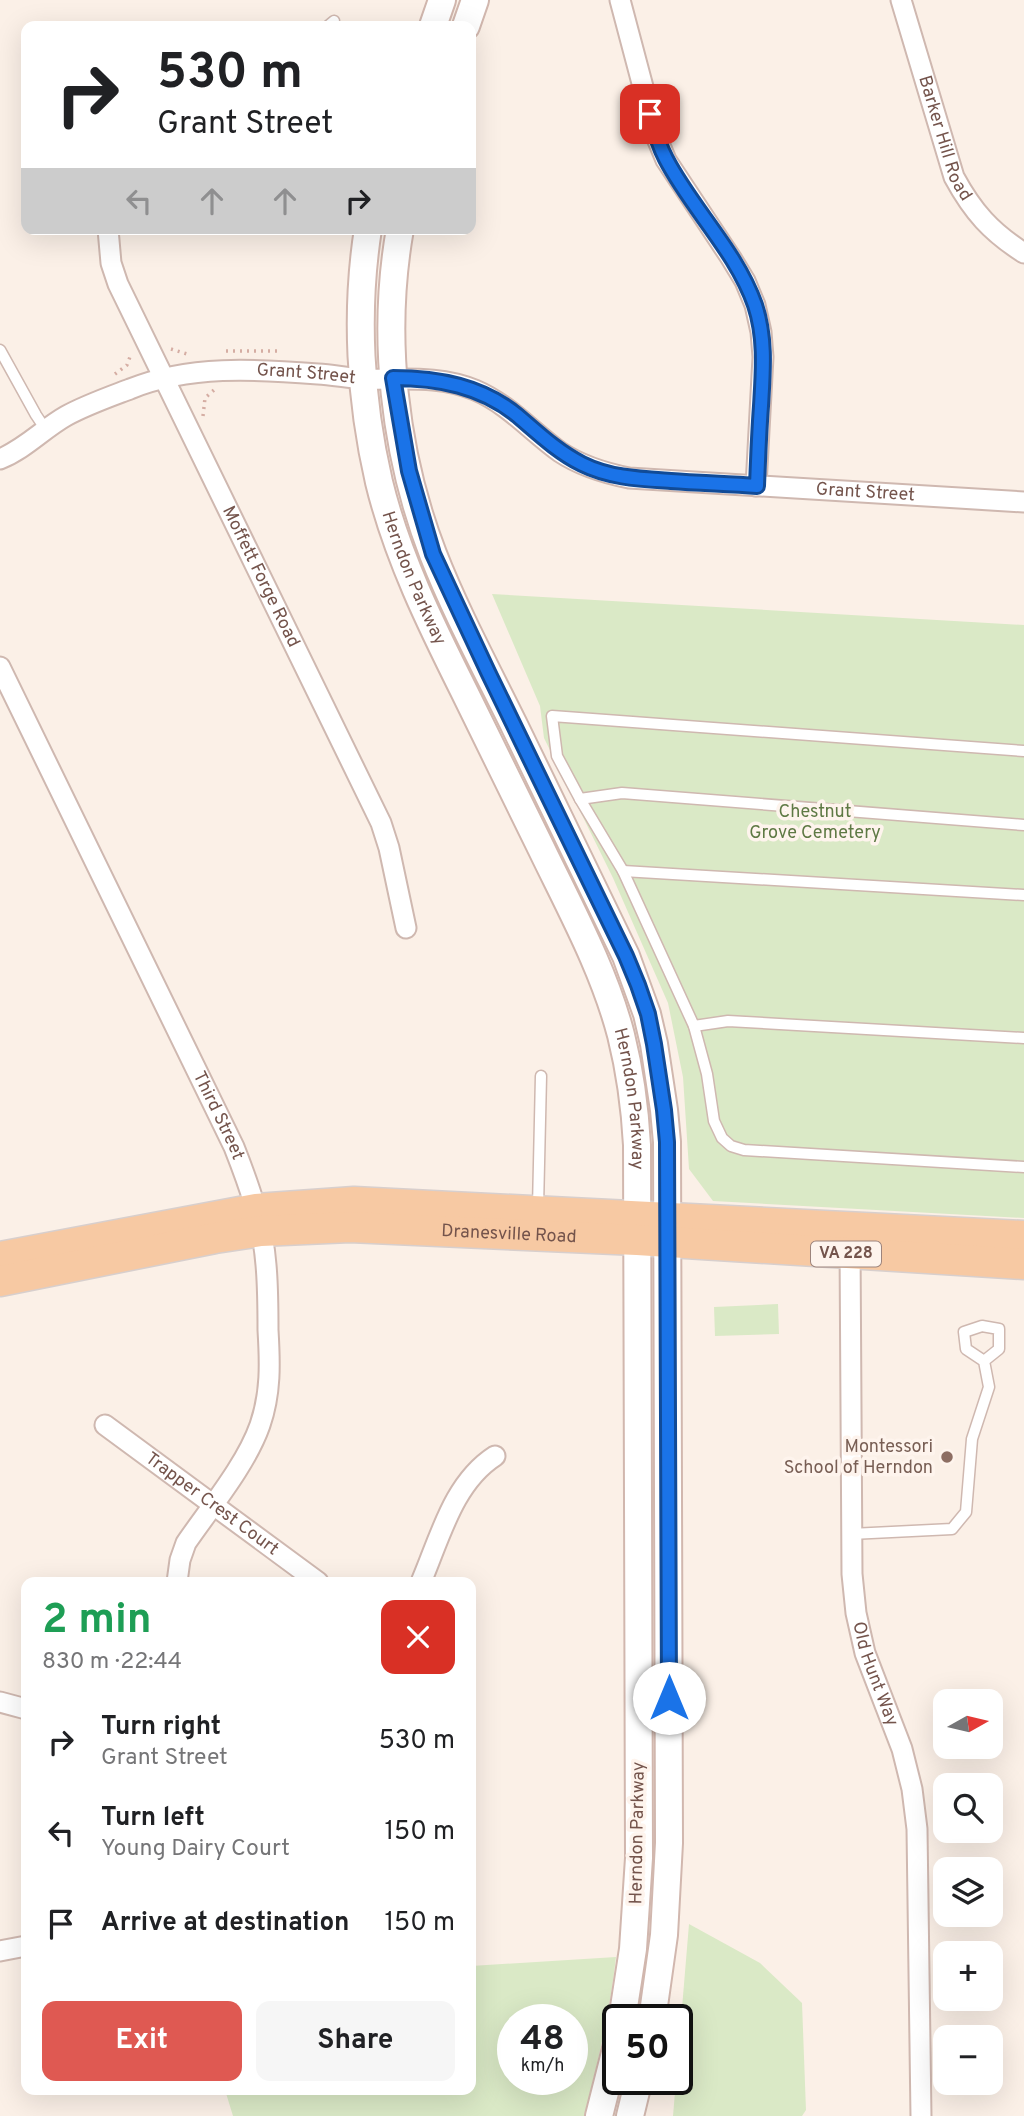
<!DOCTYPE html>
<meta charset="utf-8">
<style>
:root{--surface:#fff;--page:#f6f6f6;--text:#202124;--muted:#757577;--accent:#df5952}
body{margin:0;font-family:Overpass,sans-serif;background:var(--page);color:var(--text);height:100vh;display:flex;flex-direction:column;font-size:26px;white-space:nowrap}
*{box-sizing:border-box;margin:0}
p{font-size:23px;color:var(--muted)}
.icon{flex:none;width:38px;height:38px;fill:none;stroke:currentColor;stroke-width:2;stroke-linecap:round;stroke-linejoin:round}
.map{position:relative;flex:1;overflow:hidden}
.drawer{position:absolute;left:21px;top:1577px;width:455px;height:518px;display:flex;flex-direction:column;background:var(--surface);border-radius:14px;box-shadow:0 7px 28px #0002}
.drawer>*{flex:none}
.banner{position:absolute;left:21px;top:21px;width:455px;height:214px;border-radius:14px;box-shadow:0 7px 28px #0002;background:#fff;color:var(--text);overflow:hidden}
.needle{width:46px;rotate:82deg}
.tools{position:absolute;left:933px;top:1689px;display:grid;gap:14px}
.tools a{display:grid;place-items:center;width:70px;height:70px;border-radius:14px;background:var(--surface);box-shadow:0 7px 28px #0002;font-size:35px}
.speed{position:absolute;left:497px;top:2004px;display:flex;gap:14px;font-size:35px;font-weight:700;text-align:center}
.speed>*{display:grid;place-content:center;width:91px;height:91px;border-radius:50%;background:var(--surface);box-shadow:0 7px 28px #0002;line-height:1}
.speed small{font-size:18px;font-weight:400}
.speed .limit{border:4px solid #111;border-radius:10px;background:#fff;color:#111}
.pin{position:absolute;display:grid;place-items:center;width:60px;height:60px;color:#fff;margin:-30px;border-radius:14px;box-shadow:0 4px 10px #0006}
.me{position:absolute;width:77px;margin:-38px;rotate:0deg;stroke-linejoin:round;filter:drop-shadow(0 0 5px #0008)}
.turn{display:flex;align-items:center;gap:24px;height:147px;padding:0 21px;font-size:32px}
.turn .icon{width:91px;height:91px;stroke-width:2.5}
.turn b{display:block;font-size:49px;line-height:60px}
.lanes{display:flex;align-items:center;height:66px;padding:0 21px;background:#0003;justify-content:center;gap:35px;direction:ltr}
.lanes .off{opacity:.35}
.round{display:grid;place-items:center;flex:none;width:74px;height:74px;border-radius:14px;background:var(--page)}
.headline{display:flex;align-items:center;justify-content:space-between;height:119px;padding:0 21px}
h1{font-size:42px;font-weight:700;line-height:52px;color:#1e9e55}
.primary-button{display:flex;gap:14px;margin-top:auto;padding:14px 21px}
.primary-button a{flex:1;height:80px;border-radius:14px;background:var(--accent);color:#fff;font-size:28px;font-weight:700;line-height:80px;text-align:center}
.primary-button a+a{background:var(--page);color:var(--text)}
ul{padding:0;list-style:none}
li{display:flex;align-items:center;gap:21px;height:91px;padding:0 21px}
li div{flex:1}
li b{display:block;font-size:26px}
li em{font-style:normal}
.map>svg:first-child{display:block}
.green{fill:#dae9c6;fill-rule:evenodd}
.lines{fill:none;stroke-linecap:round;stroke-linejoin:round}
.lane-casing{stroke:#cfb8b0;stroke-width:13}
.street-casing{stroke:#cfb8b0;stroke-width:23}
.secondary-casing{stroke:#d1b7ae;stroke-width:30}
.primary-casing{stroke:#d8cfcd;stroke-width:33}
.path{stroke:#d5ada3;stroke-width:3.5;stroke-dasharray:2 5;stroke-linecap:butt}
.lane{stroke:#fff;stroke-width:10}
.street{stroke:#fff;stroke-width:19}
.secondary{stroke:#fff;stroke-width:26}
.primary{stroke:#f7c9a3;stroke-width:30}
.route-casing{stroke:#114b97;stroke-width:18}
.route{stroke:#1a73e8;stroke-width:12}
.education-dot{fill:#8d6e63;stroke:#fef4ed;stroke-width:2.5}
.labels{text-anchor:middle;dominant-baseline:central;stroke-width:7;stroke-linejoin:round;paint-order:stroke}
.shield{fill:#fef4ed;stroke:#9d847c;stroke-width:2}
.shield-label{font-size:16px;font-weight:bold;fill:#74544c}
.street-label{font-size:18px;fill:#74544c;stroke:#fef4ed}
.park-label{font-size:18px;fill:#5e7944;stroke:#fef4ed}
.education-label{font-size:18px;fill:#785e54;stroke:#fef4ed;text-anchor:end}
</style>
<div class="map">
<svg width="1024" height="2116" viewBox="0 0 1024 2116">
<rect width="100%" height="100%" fill="#fbf0e7"/>
<!-- green -->
<g class="green">
<polygon points="492,594 1024,625 1024,1218 713,1201 689,1169 683,1077 668,1003 613,878 544,738 540,706"/>
<polygon points="778,1304 779,1334 715,1336 714,1307"/>
<polygon points="689,1924 760,1963 802,2003 806,2110 802,2116 673,2116"/>
<path d="M616,1957C610,2011 598,2063 584,2116H233L225,2090H471V1966ZM513,2020H572V2079H513Z"/>
</g>
<g class="lines">
<defs>
<g id="lane">
<polyline points="328,26 334,21"/>
<polyline points="0,350 36,415 46,430"/>
<polyline points="1024,751 552,716 557,756 580,799 623,871 694,1026 707,1074 714,1121 722,1138 731,1146 744,1150 1024,1167"/>
<polyline points="580,799 622,793 1024,825"/>
<polyline points="623,871 1024,895"/>
<polyline points="694,1026 728,1021 1024,1038"/>
<polyline points="538,1207 541,1076"/>
<polyline points="851,1534 952,1529 966,1512 972,1439 989,1387 984,1361 966,1349 964,1332 982,1326 999,1329 999,1349 984,1361"/>
</g>
<g id="street">
<polyline points="620,0 656,136 666,160 731,258 745,281 755,305 761,332 763,357 756,486"/>
<path id="s1" d="M901,0L954,177C973,212 991,232 1024,253"/>
<path id="s2" d="M108,229L111,263L118,284L381,823L389,848L406,928"/>
<path id="s3" d="M0,459C25,449 43,429 66,416C86,405 109,397 130,389C189,365 255,369 318,374C333,375 349,378 365,379C402,380 439,375 475,390C508,404 531,431 560,452C581,466 604,473 629,478L1024,502"/>
<path id="s4" d="M0,667L234,1147C249,1185 263,1224 266,1265C268,1287 268,1308 268,1330C270,1363 271,1393 260,1425C246,1465 210,1508 186,1543L180,1560L177,1582"/>
<path id="s5" d="M850,1243L852,1574L856,1613L865,1653L902,1749L912,1789L917,1829L921,2116"/>
<path id="s6" d="M105,1425L318,1582"/>
<path d="M421,1582C440,1538 453,1483 495,1456"/>
<polyline points="0,1702 26,1709"/>
<polyline points="0,1951 26,1946"/>
</g>
<g id="secondary">
<polyline points="433,26 442,0"/>
<polyline points="466,26 475,0"/>
<path id="s7" d="M368,229C355,312 360,400 379,482C397,556 431,625 465,693C491,745 516,798 542,850C571,910 604,970 621,1035C630,1071 635,1108 637,1145L639,1858L633,1949L622,2020"/>
<path d="M400,229C381,336 394,453 433,554C456,613 487,670 515,727C552,803 589,880 626,956L647,1014L654,1044L664,1110L667,1142L669,1843L664,1935L652,2020"/>
<polyline points="599,2116 618,2041"/>
<polyline points="630,2116 639,2079"/>
</g>
<g id="primary">
<polyline points="0,1257 256,1209 354,1202 1024,1236"/>
<path id="s8" d="M0,1281L215,1238L261,1231L350,1227L637,1240L1024,1264"/>
</g>
</defs>
<!-- lane casing -->
<use href="#lane" class="lane-casing"/>
<!-- street casing -->
<use href="#street" class="street-casing"/>
<!-- secondary casing -->
<use href="#secondary" class="secondary-casing"/>
<!-- primary casing -->
<use href="#primary" class="primary-casing"/>
<!-- path -->
<g class="path">
<polyline points="171,349 187,354"/>
<polyline points="226,351 277,351"/>
<polyline points="115,374 127,365 131,354"/>
<polyline points="203,416 205,398 214,390"/>
</g>
<!-- lane -->
<use href="#lane" class="lane"/>
<!-- street -->
<use href="#street" class="street"/>
<!-- secondary -->
<use href="#secondary" class="secondary"/>
<!-- primary -->
<use href="#primary" class="primary"/>
</g>
<g class="lines">
<defs>
<path id="route" d="M650,114C654,129 658,144 666,159C692,209 736,251 755,305C766,338 763,372 761,406C759,433 758,460 757,486C728,484 699,483 671,481C641,479 610,478 582,464C558,452 539,434 518,416C482,386 438,378 393,378L409,471L433,554L488,672L626,956L638,985L648,1014L654,1044L664,1110L667,1142L669,1698"/>
</defs>
<!-- route casing -->
<use href="#route" class="route-casing"/>
<!-- route -->
<use href="#route" class="route"/>
</g>
<!-- markers -->
<circle class="education-dot" cx="947" cy="1457" r="7"/>
<g class="labels">
<!-- shield labels -->
<rect class="shield" x="811" y="1241.5" width="70" height="25" rx="5"/>
<g class="shield-label">
<text x="846" y="1254">VA 228</text>
</g>
<!-- street labels -->
<g class="street-label">
<text stroke="none"><textPath href="#s1" startOffset="145">Barker Hill Road</textPath></text>
<text stroke="none"><textPath href="#s3" startOffset="327">Grant Street</textPath></text>
<text stroke="none"><textPath href="#s3" startOffset="914">Grant Street</textPath></text>
<text stroke="none"><textPath href="#s2" startOffset="382">Moffett Forge Road</textPath></text>
<text stroke="none"><textPath href="#s7" startOffset="357">Herndon Parkway</textPath></text>
<text stroke="none"><textPath href="#s7" startOffset="924">Herndon Parkway</textPath></text>
<text stroke="none"><textPath href="#s4" startOffset="499">Third Street</textPath></text>
<text stroke="none"><textPath href="#s8" startOffset="514">Dranesville Road</textPath></text>
<text stroke="none"><textPath href="#s6" startOffset="133">Trapper Crest Court</textPath></text>
<text stroke="none"><textPath href="#s5" startOffset="434">Old Hunt Way</textPath></text>
<text transform="translate(638 1833) rotate(-89)">Herndon Parkway</text>
</g>
<!-- park labels -->
<g class="park-label">
<text x="815" y="812">Chestnut<tspan x="815" dy="21">Grove Cemetery</tspan></text>
</g>
<!-- education labels -->
<g class="education-label">
<text x="933" y="1447">Montessori<tspan x="933" dy="21">School of Herndon</tspan></text>
</g>
</g>
</svg>
<div class="tools">
<a><svg class="needle" viewBox="-14 -14 28 28"><path d="M0-13l5 13h-10z" fill="#e53935"/><path d="M0 13l5-13h-10z" fill="#757577"/></svg></a>
<a><svg class="icon" aria-label="search" viewBox="0 0 24 24"><circle cx="10" cy="10" r="6"/><path d="M15 15l6 6"/></svg></a>
<a><svg class="icon" aria-label="layers" viewBox="0 0 24 24"><path d="M12 4l9 5-9 5-9-5zM3 14l9 5 9-5"/></svg></a>
<a>+</a>
<a>−</a>
</div>
<div class="speed"><div>48<small>km/h</small></div><div class="limit">50</div></div>
<div class="pin" style="left:650px;top:114px;background:#d93025"><svg class="icon" aria-label="arrive" viewBox="0 0 24 24"><path d="M6 21V4h12l-3 4 3 4H6"/></svg></div>
<svg class="me" style="left:669px;top:1698px" viewBox="-20 -20 40 40"><circle r="19" fill="#fff"/><path d="M0-13L10 11 0 6-10 11z" fill="#1a73e8"/></svg>
<div class="banner">
<div class="turn"><svg class="icon" aria-label="right" viewBox="0 0 24 24"><path d="M7 20v-9h11M14 6l5 5-5 5"/></svg><div><b>530 m</b>Grant Street</div></div>
<div class="lanes"><svg class="icon off" aria-label="left" viewBox="0 0 24 24"><path d="M17 20v-9H6M10 6l-5 5 5 5"/></svg><svg class="icon off" aria-label="ahead" viewBox="0 0 24 24"><path d="M12 20V5M6 11l6-6 6 6"/></svg><svg class="icon off" aria-label="ahead" viewBox="0 0 24 24"><path d="M12 20V5M6 11l6-6 6 6"/></svg><svg class="icon" aria-label="right" viewBox="0 0 24 24"><path d="M7 20v-9h11M14 6l5 5-5 5"/></svg></div>
</div>
<section class="drawer">
<div class="headline"><div><h1>2 min</h1><p>830 m · 22:44</p></div><a class="round" style="background:#d93025;color:#fff"><svg class="icon" aria-label="close" viewBox="0 0 24 24"><path d="M6 6l12 12M18 6L6 18"/></svg></a></div>
<ul>
<li><svg class="icon" aria-label="right" viewBox="0 0 24 24"><path d="M7 20v-9h11M14 6l5 5-5 5"/></svg><div><b>Turn right</b><p>Grant Street</p></div><em>530 m</em></li>
<li><svg class="icon" aria-label="left" viewBox="0 0 24 24"><path d="M17 20v-9H6M10 6l-5 5 5 5"/></svg><div><b>Turn left</b><p>Young Dairy Court</p></div><em>150 m</em></li>
<li><svg class="icon" aria-label="arrive" viewBox="0 0 24 24"><path d="M6 21V4h12l-3 4 3 4H6"/></svg><div><b>Arrive at destination</b></div><em>150 m</em></li>
</ul>
<div class="primary-button"><a>Exit</a><a>Share</a></div>
</section>
</div>
